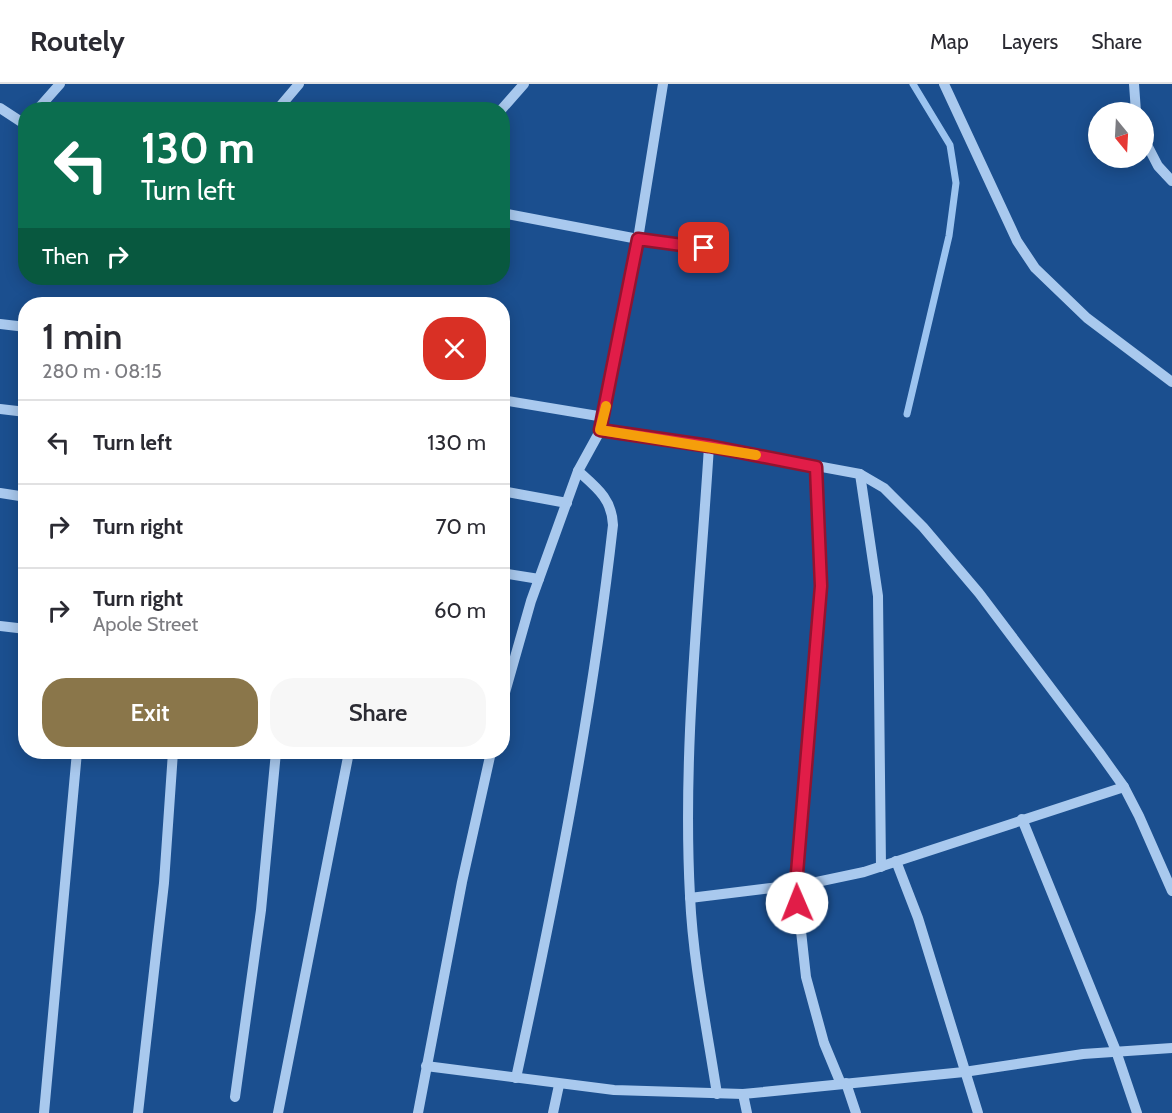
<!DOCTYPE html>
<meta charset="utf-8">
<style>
:root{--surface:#fff;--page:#f7f7f7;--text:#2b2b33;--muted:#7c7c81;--line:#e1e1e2;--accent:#8a764a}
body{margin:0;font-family:Cabin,sans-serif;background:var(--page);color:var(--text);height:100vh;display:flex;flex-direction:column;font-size:22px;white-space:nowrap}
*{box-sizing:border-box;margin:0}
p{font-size:20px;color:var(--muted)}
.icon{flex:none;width:33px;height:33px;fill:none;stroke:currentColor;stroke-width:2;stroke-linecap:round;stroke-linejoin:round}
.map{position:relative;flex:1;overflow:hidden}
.sheet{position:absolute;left:18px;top:213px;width:492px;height:462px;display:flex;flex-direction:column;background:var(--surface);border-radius:24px;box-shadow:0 3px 15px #0003}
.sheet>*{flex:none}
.top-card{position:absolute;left:18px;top:18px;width:492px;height:183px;border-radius:24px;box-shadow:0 3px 15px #0003;background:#0b6e4f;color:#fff;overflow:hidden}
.needle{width:39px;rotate:162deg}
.buttons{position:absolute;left:1088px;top:18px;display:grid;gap:12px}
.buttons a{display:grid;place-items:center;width:66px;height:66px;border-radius:50%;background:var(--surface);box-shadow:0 3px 15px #0003;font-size:30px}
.pin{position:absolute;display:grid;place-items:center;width:51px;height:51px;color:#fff;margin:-26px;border-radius:12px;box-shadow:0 3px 9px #0006}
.me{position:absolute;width:66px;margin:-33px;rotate:359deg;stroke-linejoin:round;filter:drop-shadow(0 0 4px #0008)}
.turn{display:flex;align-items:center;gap:21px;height:126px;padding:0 24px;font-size:27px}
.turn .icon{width:78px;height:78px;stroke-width:2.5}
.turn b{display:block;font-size:42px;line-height:51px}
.then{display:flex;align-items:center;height:57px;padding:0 24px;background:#0003;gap:12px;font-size:22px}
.round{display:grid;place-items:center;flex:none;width:63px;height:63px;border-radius:24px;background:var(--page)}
.overview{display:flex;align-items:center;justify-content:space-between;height:102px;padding:0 24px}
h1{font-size:36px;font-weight:600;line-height:45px}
.primary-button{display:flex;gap:12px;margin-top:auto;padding:12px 24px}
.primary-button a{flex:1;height:69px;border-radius:24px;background:var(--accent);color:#fff;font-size:24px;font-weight:600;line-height:69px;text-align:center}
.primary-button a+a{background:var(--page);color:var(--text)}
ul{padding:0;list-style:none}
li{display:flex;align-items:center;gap:18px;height:84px;padding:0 24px;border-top:2px solid var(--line)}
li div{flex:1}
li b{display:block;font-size:22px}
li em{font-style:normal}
header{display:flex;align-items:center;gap:36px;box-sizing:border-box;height:84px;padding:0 30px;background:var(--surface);border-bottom:2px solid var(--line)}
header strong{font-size:28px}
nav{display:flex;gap:33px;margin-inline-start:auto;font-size:21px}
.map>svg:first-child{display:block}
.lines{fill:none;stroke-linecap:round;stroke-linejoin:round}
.stream{stroke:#9cc4f0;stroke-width:7}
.minor{stroke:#a9c9ee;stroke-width:10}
.route-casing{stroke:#92132f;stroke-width:15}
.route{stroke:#e11d48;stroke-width:10}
.slow{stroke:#f59e0b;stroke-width:10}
</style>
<header>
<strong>Routely</strong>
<nav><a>Map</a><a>Layers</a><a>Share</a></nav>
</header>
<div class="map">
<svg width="1172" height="1029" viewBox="0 0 1172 1029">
<rect width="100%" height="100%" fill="#1b4f8f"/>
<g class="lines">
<!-- stream -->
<polyline class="stream" points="907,330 949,152 956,99 950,61 913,0"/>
<!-- minor -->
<g class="minor">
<polyline points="944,0 1017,157 1035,184 1087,234 1172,298"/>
<polyline points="1134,0 1136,28"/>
<polyline points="0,24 26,41"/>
<polyline points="37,26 60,0"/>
<polyline points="277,26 299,0"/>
<polyline points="501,26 524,0"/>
<polyline points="1143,53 1158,82 1172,97"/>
<polyline points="502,129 638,155 704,164"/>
<polyline points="0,240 26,243"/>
<polyline points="502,316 604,333"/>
<polyline points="0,325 26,328"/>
<polyline points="600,347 709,362 860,390 884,404 923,443 979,509 1099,668 1124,703 1139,732 1172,807"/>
<path d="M709,362C700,510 682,664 690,812C693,878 707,945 717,1010"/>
<polyline points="816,383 821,502 796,801 806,893 824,959 841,1000"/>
<polyline points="860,390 878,512 881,783"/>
<polyline points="502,407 567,419"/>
<polyline points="0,409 26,413"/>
<polyline points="502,489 539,495"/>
<polyline points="0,542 26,545"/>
<polyline points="502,619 531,517 578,387 600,347 604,333 638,155 663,0"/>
<polyline points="1022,735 1116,967 1137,1029"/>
<polyline points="896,777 918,834 978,1029"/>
<polyline points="690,814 812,799 864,788 1124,703"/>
<polyline points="426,982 614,1006 743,1010 964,988 1083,970 1172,964"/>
<path d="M516,994C556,811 592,628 613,441C612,415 597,404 578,387"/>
<polyline points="846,999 856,1029"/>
<polyline points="743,1010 747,1029"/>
<polyline points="235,1013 261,826 276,668"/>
<polyline points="44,1029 77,668"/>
<polyline points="138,1029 164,799 173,668"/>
<polyline points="278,1029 349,668"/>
<polyline points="418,1029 462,798 491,668"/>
<polyline points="553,1029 559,1001"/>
</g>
</g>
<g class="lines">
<defs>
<polyline id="route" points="704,164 638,155 600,346 709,362 816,383 821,502 796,801 797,819"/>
</defs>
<!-- route casing -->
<use href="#route" class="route-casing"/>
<!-- route -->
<use href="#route" class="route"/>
<!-- slow -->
<polyline class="slow" points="606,322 600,346 756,371"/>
</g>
</svg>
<div class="buttons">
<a><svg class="needle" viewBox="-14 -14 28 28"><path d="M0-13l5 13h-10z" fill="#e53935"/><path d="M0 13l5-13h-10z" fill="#7c7c81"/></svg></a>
</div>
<div class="pin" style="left:704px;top:164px;background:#d93025"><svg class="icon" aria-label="arrive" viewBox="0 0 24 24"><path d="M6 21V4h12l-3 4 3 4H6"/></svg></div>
<svg class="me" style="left:797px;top:819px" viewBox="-20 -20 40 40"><circle r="19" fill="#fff"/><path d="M0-13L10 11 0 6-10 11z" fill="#e11d48"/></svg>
<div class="top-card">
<div class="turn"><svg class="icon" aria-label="left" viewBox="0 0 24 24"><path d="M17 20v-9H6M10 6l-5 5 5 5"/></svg><div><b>130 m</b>Turn left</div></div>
<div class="then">Then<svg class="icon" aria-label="right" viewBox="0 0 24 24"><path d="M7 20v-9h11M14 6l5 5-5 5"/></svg></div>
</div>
<section class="sheet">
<div class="overview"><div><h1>1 min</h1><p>280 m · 08:15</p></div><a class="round" style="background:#d93025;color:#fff"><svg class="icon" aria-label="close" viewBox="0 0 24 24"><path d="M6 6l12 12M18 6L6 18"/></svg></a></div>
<ul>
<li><svg class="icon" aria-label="left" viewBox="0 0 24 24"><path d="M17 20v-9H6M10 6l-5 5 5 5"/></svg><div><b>Turn left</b></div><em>130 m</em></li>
<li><svg class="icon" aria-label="right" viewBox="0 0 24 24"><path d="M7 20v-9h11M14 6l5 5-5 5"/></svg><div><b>Turn right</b></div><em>70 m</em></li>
<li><svg class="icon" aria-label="right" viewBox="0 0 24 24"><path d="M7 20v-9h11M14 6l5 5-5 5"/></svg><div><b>Turn right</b><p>Apole Street</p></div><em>60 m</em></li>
</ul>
<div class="primary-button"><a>Exit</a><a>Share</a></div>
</section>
</div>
